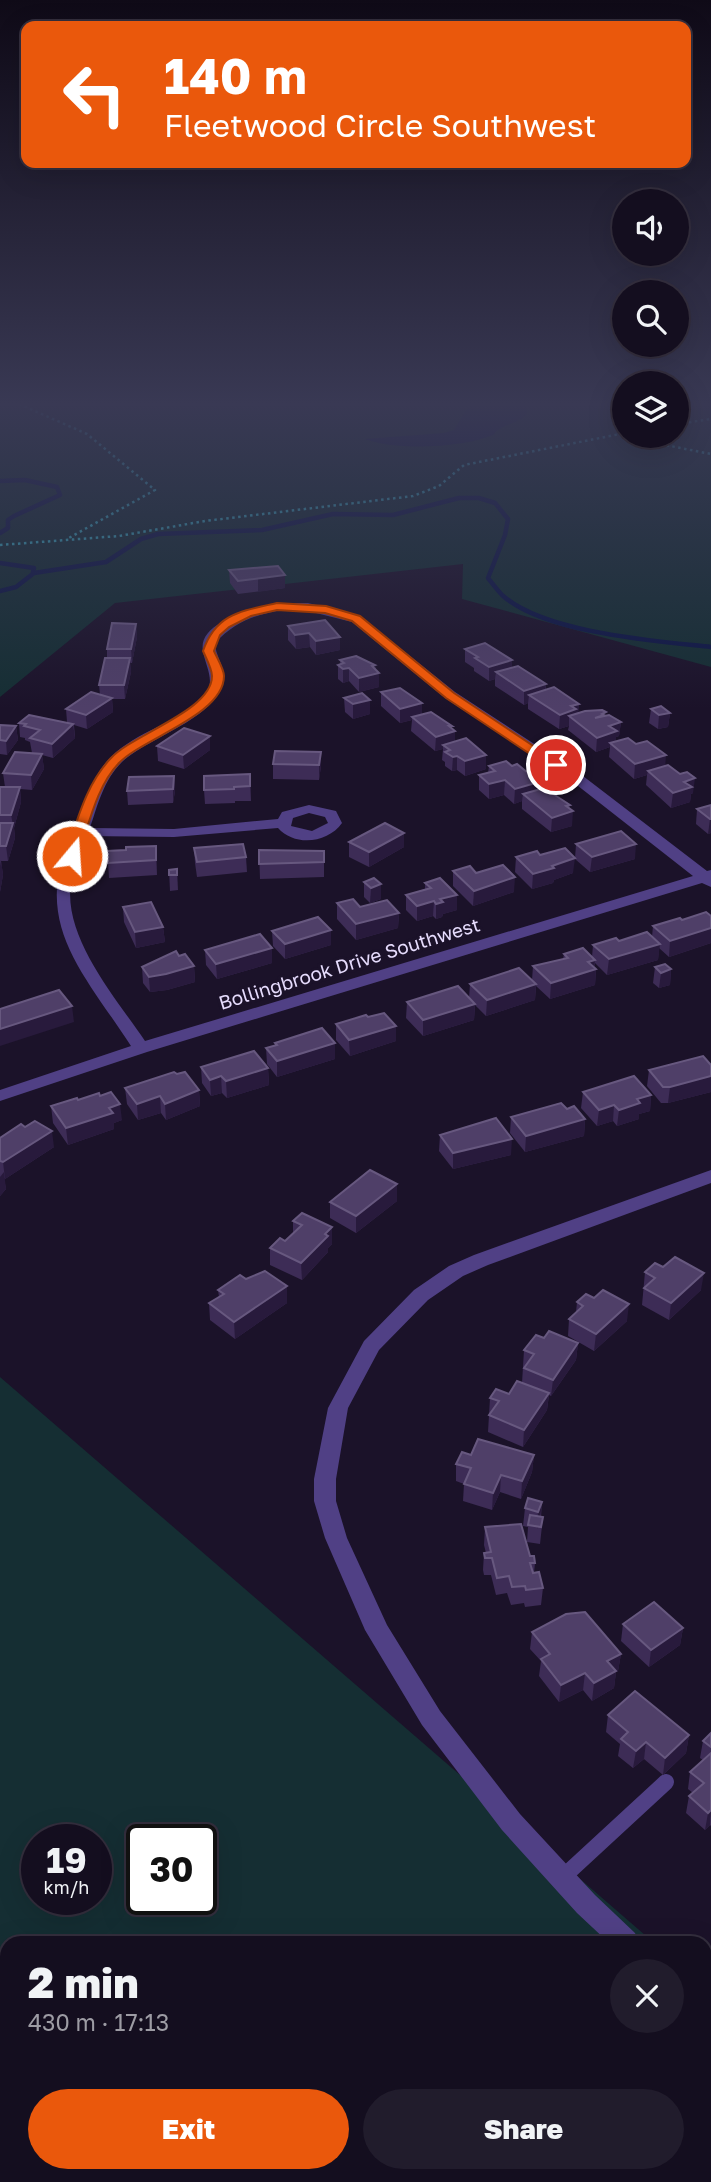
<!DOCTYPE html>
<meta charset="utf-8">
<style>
:root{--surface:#140e1f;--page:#211c2c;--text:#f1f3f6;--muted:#9d9ca4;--line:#332e3d;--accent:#ea580c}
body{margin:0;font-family:"Golos Text",sans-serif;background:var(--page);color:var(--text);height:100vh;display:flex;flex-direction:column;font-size:26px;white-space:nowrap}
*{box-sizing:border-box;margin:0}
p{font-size:23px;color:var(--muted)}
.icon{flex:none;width:38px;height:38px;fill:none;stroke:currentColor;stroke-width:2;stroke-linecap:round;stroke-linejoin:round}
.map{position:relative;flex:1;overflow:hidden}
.sheet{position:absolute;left:0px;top:1936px;width:712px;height:247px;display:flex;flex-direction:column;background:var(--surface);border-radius:21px 21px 0 0;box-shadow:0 7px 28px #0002,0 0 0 2px var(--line)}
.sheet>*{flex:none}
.guide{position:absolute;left:21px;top:21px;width:670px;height:147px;border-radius:14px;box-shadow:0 7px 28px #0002,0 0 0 2px var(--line);background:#ea580c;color:#fff;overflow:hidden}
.controls{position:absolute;left:612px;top:189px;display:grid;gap:14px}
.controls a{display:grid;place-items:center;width:77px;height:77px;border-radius:50%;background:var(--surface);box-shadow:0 7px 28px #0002,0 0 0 2px var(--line);font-size:35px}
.speed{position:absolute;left:21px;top:1824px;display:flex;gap:14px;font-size:35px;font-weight:700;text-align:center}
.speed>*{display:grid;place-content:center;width:91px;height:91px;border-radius:50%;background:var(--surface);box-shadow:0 7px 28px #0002,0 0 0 2px var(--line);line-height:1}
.speed small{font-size:18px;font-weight:400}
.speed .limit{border:4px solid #111;border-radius:10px;background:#fff;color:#111}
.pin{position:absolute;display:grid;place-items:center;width:60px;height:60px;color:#fff;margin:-30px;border:4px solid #fff;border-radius:50%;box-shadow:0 2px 7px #0007}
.me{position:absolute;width:77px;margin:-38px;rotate:18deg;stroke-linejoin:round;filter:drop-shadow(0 0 5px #0008)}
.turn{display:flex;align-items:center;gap:24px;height:147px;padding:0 28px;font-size:32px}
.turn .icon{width:91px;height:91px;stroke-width:2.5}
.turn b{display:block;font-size:49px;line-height:60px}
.round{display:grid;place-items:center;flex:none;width:74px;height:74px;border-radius:37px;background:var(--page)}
.summary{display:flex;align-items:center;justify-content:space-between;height:119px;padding:0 28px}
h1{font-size:42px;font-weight:800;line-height:52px}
.primary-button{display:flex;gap:14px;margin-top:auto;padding:14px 28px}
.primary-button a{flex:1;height:80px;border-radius:42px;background:var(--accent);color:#fff;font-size:28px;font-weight:800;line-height:80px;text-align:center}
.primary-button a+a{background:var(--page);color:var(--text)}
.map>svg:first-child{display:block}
.green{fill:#152e33;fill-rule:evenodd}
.water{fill:#0e1746}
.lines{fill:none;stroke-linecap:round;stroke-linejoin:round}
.stream{stroke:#0e1746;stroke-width:4.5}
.path{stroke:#37a4b6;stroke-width:2.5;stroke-dasharray:2.5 3.5;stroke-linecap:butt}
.service{stroke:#504085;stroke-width:16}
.minor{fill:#504085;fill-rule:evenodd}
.wall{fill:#3d2c56}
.shaded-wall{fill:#281a3c}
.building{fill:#4f3f68;stroke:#67587f;stroke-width:2}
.route{fill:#ea580c;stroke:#983908;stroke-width:2}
.labels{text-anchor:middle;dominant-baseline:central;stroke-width:6;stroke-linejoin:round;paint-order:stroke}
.street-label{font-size:19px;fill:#e6dcfd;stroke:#1b1229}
</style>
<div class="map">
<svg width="711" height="2182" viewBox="0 0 711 2182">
<rect width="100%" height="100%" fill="#1b1229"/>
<!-- green -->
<g class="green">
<polygon points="0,404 625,404 625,436 677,436 677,404 711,404 711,667 462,599 463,564 115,603 0,697"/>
<path d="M0,1377L653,1942H7V2175H705V1987L711,1992V2182H0ZM37,1839H96V1899H37ZM142,1839H201V1899H142Z"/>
</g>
<!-- water -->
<path class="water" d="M470,404H526L527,413C518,425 502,423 493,435C461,448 397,451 365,439L444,433L454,430Z"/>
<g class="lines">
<!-- stream -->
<g class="stream">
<polyline points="0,481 25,480 57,487 60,495 14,516 8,520 8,528 0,533"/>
<polyline points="0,563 34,568 33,572"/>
<path d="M0,591L16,587L34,573L106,562L141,539L158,534L262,530L333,514L393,515L459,498H479L495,503L508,519L505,535L488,578C492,583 497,590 502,595C544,633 655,641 711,647"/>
</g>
<!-- path -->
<g class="path">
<polyline points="19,404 87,434 155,490 67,539"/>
<polyline points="677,424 711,419"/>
<polyline points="638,436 655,443 711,454"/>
<polyline points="0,545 119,536 205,521 413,496 439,486 464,465 625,433"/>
</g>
<!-- service -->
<polyline class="service" points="562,1878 666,1782"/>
<!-- minor -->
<g class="minor">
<path d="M277,603H308L360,616L455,692L583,776L707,871L711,870V887L702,883L147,1052L0,1101V1090L131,1046C81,969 28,920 75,827C89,801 89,779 111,757C137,731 175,724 201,700C218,683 206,669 203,651C197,621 257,608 277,603ZM277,611H308L352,622L445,698L573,782L693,876L145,1041C116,998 59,933 72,878C76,864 82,850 87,836L174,837L278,828C295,847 328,843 342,823L336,811L309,805L282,812L278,819L174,829L90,828C98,804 104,779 123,761C151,736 218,718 224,679C225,667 215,655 215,643C234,623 251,616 277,611ZM309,813L325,817L328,823L312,831L291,826L293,818Z"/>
<polygon points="711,1170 711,1183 488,1265 463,1276 428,1300 379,1350 348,1408 336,1479 336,1501 347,1538 387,1625 440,1711 520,1814 595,1895 635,1933 639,1942 608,1942 577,1913 502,1830 422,1725 365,1630 325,1538 314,1501 314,1479 328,1408 364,1341 414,1290 449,1266 474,1255"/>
<polygon points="705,1996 711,1998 711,2026 705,2024"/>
</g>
</g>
<!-- wall -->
<g class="wall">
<polygon points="229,570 285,575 285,588 238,594 230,583"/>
<polygon points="136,624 137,637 132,663 130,663 131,672 125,699 112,699 113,712 87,729 74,725 75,738 53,758 42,755 44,769 32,790 20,789 21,802 14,828 15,838 8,861 1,861 3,875 0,892 0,787 5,787 3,773 35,754 32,753 30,742 25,740 25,738 20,737 19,723 67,722 66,709 100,695 99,685 107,658 107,649"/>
<polygon points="288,626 340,637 340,650 316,655 310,647 296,649 288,640"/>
<polygon points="465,649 512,660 512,667 546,684 546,690 579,704 578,713 606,716 621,722 619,736 616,737 616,742 665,766 693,793 691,794 690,802 671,808 646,785 647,775 634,779 609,757 610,747 596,752 568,730 569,726 559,729 528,709 528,703 524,705 495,686 495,679 489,681 474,671 474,668 465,662"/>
<polygon points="340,660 375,665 379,687 359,692 349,681 343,683 338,679 338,665 340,664"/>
<polygon points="381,692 422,714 452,726 452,729 455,731 455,742 486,755 486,769 465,776 457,770 452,771 445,766 445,762 442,760 443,749 435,751 411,731 412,720 400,723 381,706"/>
<polygon points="344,698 370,714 353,719 345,712"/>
<polygon points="651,709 670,713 668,727 658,729 649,723"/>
<polygon points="0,725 16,726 18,740 7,755 0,754"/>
<polygon points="210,736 210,750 184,769 158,761 157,746"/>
<polygon points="275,751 321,752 321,766 319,780 273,779 273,764"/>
<polygon points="489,766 512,766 539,782 539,790 570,809 572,826 551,832 522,809 522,801 514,804 504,795 489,799 479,790 479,775 488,773"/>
<polygon points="250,774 251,801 235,801 235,803 205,804 204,790"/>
<polygon points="174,776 175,791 173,803 128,805 127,791"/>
<polygon points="711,805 711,833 708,834 696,824 697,809"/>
<polygon points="349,842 404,847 369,867 349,857"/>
<polygon points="576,844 635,859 590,872 575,859"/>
<polygon points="156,846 157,875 109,878 108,863 126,850"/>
<polygon points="194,848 246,857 247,872 197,877 195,863"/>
<polygon points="259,850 324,851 324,877 260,879"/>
<polygon points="540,855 573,873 554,880 553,883 532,889 515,872 516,857"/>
<polygon points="177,869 178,890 170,891 169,870"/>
<polygon points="453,871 476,873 514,892 473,906 453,886"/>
<polygon points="374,878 381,899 370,903 364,897 364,882"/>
<polygon points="425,883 457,910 443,914 442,917 436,919 433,916 417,921 406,910 406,895 425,889"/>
<polygon points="337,903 399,913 398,928 356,940 337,919"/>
<polygon points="123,907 163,927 165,942 136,948 124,922"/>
<polygon points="711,916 711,943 669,957 659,948 658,960 607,975 595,963 594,968 596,969 595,985 550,999 536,986 535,1000 486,1016 475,1005 474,1020 423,1036 406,1018 407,1002 469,998 470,984 532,980 533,966 563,959 564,954 592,957 593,945 652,937 653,926 682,920"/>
<polygon points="331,930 331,945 285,959 273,946 272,931"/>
<polygon points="272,948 272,963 217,979 206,965 205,950"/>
<polygon points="179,956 194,966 195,982 167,990 150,992 143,983 142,967"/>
<polygon points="655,967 671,969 670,985 659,988 653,983"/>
<polygon points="336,1024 396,1041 350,1056 336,1040"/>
<polygon points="275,1043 335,1043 335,1059 277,1077 267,1064 266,1048 275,1045"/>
<polygon points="711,1065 711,1092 668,1103 661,1103 647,1086 649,1070"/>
<polygon points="201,1067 268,1068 269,1085 227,1098 222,1093 211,1096 202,1083"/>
<polygon points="177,1074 199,1090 200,1106 166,1120 161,1113 138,1120 127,1104 125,1088"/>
<polygon points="583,1092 651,1095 650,1111 639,1114 639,1119 617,1126 613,1121 597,1126 581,1108"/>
<polygon points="100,1096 122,1120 114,1123 114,1129 68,1145 53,1123 51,1106"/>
<polygon points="567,1109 585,1119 584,1136 525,1152 510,1133 511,1117"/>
<polygon points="440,1135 511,1155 453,1169 439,1151"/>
<polygon points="0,1138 54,1147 5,1179 4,1178 6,1189 0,1196"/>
<polygon points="397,1184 397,1201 356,1233 330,1218 330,1202"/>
<polygon points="302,1213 332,1244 328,1248 328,1252 302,1280 270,1265 270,1248 285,1241 293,1233 293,1221"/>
<polygon points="645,1272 701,1290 669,1320 642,1305"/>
<polygon points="246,1279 287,1303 235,1339 210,1320 209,1303 219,1297 218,1290"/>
<polygon points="577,1302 627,1321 594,1351 568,1336 569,1319 576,1312"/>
<polygon points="544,1338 578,1343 576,1360 551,1396 549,1395 547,1410 523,1447 488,1432 490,1398 509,1394 522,1383 524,1350"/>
<polygon points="471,1455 534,1455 532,1472 521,1499 500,1492 492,1510 463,1501 464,1484 456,1481 456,1464"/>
<polygon points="542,1502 541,1517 543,1517 540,1544 527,1542 528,1527 523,1526 525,1508"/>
<polygon points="485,1527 530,1556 535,1563 534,1573 543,1588 541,1605 525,1607 524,1603 511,1605 507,1593 496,1595 491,1575 484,1575 483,1570 484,1553 486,1553 484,1545"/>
<polygon points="623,1624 683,1628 680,1645 649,1667 621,1641"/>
<polygon points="532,1632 621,1654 618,1671 616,1672 614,1688 592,1701 583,1690 559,1702 539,1676 541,1661 530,1649"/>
<polygon points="608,1715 689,1735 686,1753 663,1775 644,1759 633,1768 618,1756 620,1744 606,1732"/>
<polygon points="711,1733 711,1826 710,1825 705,1830 686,1813 689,1796 693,1793 688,1789 690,1772 703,1760 700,1758 703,1741"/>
</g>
<!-- shaded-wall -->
<g class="shaded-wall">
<polygon points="285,575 285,588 258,592 258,579"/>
<polygon points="136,624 137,637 132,663 131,649"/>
<polygon points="309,633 310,647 296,649 295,635"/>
<polygon points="340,637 340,650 316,655 316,641"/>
<polygon points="130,658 131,672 125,699 124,685"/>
<polygon points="512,660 512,673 496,672 495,679 489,681 489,667"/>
<polygon points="375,665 375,674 379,673 379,687 359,692 359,678 372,666"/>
<polygon points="349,668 349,681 343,683 343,669"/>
<polygon points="546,684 545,698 529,695 528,703 524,705 524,691"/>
<polygon points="112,698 113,712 87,729 86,715"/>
<polygon points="370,700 370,714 353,719 353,704"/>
<polygon points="422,703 422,717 412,717 412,720 400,723 400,709"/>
<polygon points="579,704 578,718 569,716 569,726 559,729 560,715 571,706"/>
<polygon points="670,713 668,727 658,729 659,715"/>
<polygon points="621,722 619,736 616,737 616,745 610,743 610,747 596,752 597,738 609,726"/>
<polygon points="73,724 75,738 53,758 52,744"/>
<polygon points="16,726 18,740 7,755 6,741"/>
<polygon points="449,726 452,726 452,732 455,731 455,746 443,745 443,749 435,751 436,737"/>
<polygon points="210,736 210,750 184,769 183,755"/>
<polygon points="321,752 321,766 319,780 319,765"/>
<polygon points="42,754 44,769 32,790 31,775"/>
<polygon points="486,755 486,769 465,776 465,761"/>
<polygon points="666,755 665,770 648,771 647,775 634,779 635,764"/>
<polygon points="457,756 457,770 452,771 453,757"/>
<polygon points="174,776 175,791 173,803 173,789"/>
<polygon points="695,778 693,793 691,794 690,802 671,808 673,793 684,782"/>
<polygon points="505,780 504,795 489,799 489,784"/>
<polygon points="539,782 538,797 523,794 522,801 514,804 515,789"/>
<polygon points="20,787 21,802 14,828 15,838 8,861 6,846 13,825 11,815"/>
<polygon points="570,805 570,812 573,811 572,826 551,832 552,818 566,806"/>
<polygon points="710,819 711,819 711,833 708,834"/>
<polygon points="404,833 404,847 369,867 369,852"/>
<polygon points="636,844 635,859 590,872 592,857"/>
<polygon points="575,858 573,873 554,880 553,883 532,889 533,874"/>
<polygon points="1,860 3,875 0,892 0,866"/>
<polygon points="515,877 514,892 473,906 474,891"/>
<polygon points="381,884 381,899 370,903 371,888"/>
<polygon points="457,895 457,910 443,914 442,917 436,919 436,904 440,899"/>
<polygon points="434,901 433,916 417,921 417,906"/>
<polygon points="399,913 398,928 356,940 356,924"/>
<polygon points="163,927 165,942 136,948 135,932"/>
<polygon points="711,928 711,943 669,957 670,941"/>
<polygon points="331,930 331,945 285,959 285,944"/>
<polygon points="660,944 658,960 607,975 609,959"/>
<polygon points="272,948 272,963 217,979 216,964"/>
<polygon points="595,960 594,970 596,969 595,985 550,999 551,983 588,962"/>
<polygon points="194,966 195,982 167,990 150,992 149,977"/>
<polygon points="671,969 670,985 659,988 661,973"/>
<polygon points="536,984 535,1000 486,1016 487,1000"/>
<polygon points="475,1004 474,1020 423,1036 423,1020"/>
<polygon points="72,1006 74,1022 0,1046 0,1029"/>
<polygon points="396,1026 396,1041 350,1056 349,1040"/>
<polygon points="335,1043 335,1059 277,1077 277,1061"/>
<polygon points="268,1068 269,1085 227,1098 226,1081"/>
<polygon points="221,1076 222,1093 211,1096 210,1080"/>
<polygon points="711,1076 711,1092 668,1103 670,1087"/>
<polygon points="199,1090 200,1106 166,1120 165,1104"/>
<polygon points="651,1095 650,1111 639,1114 639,1119 617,1126 619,1110 637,1099"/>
<polygon points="160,1096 161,1113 138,1120 137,1104"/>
<polygon points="120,1104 122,1120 114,1123 114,1129 68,1145 66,1128 109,1108"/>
<polygon points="614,1105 613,1121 597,1126 599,1110"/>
<polygon points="585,1119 584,1136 525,1152 526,1136"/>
<polygon points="52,1131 54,1147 5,1179 3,1162"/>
<polygon points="512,1139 511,1155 453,1169 453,1153"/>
<polygon points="4,1172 6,1189 0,1196 0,1177"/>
<polygon points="397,1184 397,1201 356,1233 356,1216"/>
<polygon points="332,1227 332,1244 328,1248 328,1252 302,1280 301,1263 325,1234"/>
<polygon points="704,1273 701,1290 669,1320 671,1303"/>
<polygon points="287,1286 287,1303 235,1339 234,1322"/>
<polygon points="629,1304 627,1321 594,1351 596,1334"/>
<polygon points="578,1343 576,1360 551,1396 553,1380"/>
<polygon points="549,1393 547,1410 523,1447 524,1430"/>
<polygon points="534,1455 532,1472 521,1499 522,1481"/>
<polygon points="501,1475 500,1492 492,1510 493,1493"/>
<polygon points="542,1502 540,1519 537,1529 538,1512"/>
<polygon points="683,1628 680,1645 649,1667 651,1650"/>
<polygon points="621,1654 618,1671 616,1672 614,1688 592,1701 594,1683 607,1661"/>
<polygon points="585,1673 583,1690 559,1702 561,1685"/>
<polygon points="689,1735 686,1753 663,1775 665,1758"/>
<polygon points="646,1742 644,1759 633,1768 636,1751"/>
<polygon points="711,1810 710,1825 705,1830 708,1813"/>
</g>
<!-- building -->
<g class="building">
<polygon points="278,566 285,575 238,581 229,570"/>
<polygon points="325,620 340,637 316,641 309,633 295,635 288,626"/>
<polygon points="112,623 136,624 131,649 107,649"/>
<polygon points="485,643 512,660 489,667 475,658 478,657 465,649"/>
<polygon points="356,656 375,665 372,666 379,673 359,678 349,668 343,669 338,665 344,663 340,660"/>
<polygon points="105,658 130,658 124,685 99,685"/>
<polygon points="518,666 546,684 524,691 496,672"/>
<polygon points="554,687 579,704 571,706 576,709 560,715 529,695"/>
<polygon points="400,688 422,703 400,709 381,692"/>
<polygon points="91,692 112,698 86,715 66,709"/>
<polygon points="362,693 370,700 353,704 344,698"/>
<polygon points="661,706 670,713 659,715 651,709"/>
<polygon points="602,710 606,712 602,714 604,715 595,718 609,715 621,722 609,726 617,731 597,738 569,716 585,711"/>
<polygon points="431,712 452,726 449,726 455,731 436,737 412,717"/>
<polygon points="29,715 73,724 52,744 30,738 40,730 24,726 26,724 19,723"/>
<polygon points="0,725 16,726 6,741 0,740"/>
<polygon points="184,728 210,736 183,755 157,746"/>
<polygon points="466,738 486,755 465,761 457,756 453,757 445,752 450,750 443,745"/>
<polygon points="628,738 636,744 647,741 666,755 635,764 610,743"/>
<polygon points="275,751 321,752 319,765 273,764"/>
<polygon points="15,752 42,754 31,775 3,773"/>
<polygon points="506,761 512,766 517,764 539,782 515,789 505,780 489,784 479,775 495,771 489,766"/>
<polygon points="668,765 680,774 687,772 695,778 684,782 692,787 673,793 648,771"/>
<polygon points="250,774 250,786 234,787 234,789 204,790 204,776"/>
<polygon points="174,776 173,789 127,791 129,777"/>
<polygon points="0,787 20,787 11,815 0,815"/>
<polygon points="544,788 570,805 566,806 573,811 552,818 523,794"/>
<polygon points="711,805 711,819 710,819 697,809"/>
<polygon points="0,823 13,823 6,846 0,846"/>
<polygon points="385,823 404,833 369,852 349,842"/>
<polygon points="621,831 636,844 592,857 576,844"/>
<polygon points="243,844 246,857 197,862 194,848"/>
<polygon points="156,846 156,860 108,863 107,851 126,850 126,847"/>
<polygon points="565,848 575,858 552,866 554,868 533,874 516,857 537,851 540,855"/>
<polygon points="259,850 324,851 324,862 259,864"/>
<polygon points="503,865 515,877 474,891 453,871 470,866 476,873"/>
<polygon points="177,869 177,875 169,875 169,870"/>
<polygon points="374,878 381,884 371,888 364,882"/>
<polygon points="440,878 457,895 440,899 443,902 436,904 434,901 417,906 406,895 431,888 425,883"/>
<polygon points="353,899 360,907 387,900 399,913 356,924 337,903"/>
<polygon points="151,902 163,927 135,932 123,907"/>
<polygon points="706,912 711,916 711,928 670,941 653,926 680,918 682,920"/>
<polygon points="318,917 331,930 285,944 272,931"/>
<polygon points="647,932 660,944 609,959 593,945 616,938 619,941"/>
<polygon points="260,934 272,948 216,964 205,950"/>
<polygon points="583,948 595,960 588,962 596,969 551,983 533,966 568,958 564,954"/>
<polygon points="176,951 179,956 185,954 194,966 166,974 149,977 142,967"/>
<polygon points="665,964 671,969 661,973 655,967"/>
<polygon points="519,968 536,984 487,1000 470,984"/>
<polygon points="458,986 475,1004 423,1020 407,1002"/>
<polygon points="59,990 72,1006 0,1029 0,1009"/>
<polygon points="384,1013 396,1026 349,1040 336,1024 366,1015 368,1017"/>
<polygon points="322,1028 335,1043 277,1061 266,1048 277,1045 275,1043"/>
<polygon points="254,1051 268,1068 226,1081 221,1076 210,1080 201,1067"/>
<polygon points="703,1056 711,1065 711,1076 670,1087 663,1087 649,1070"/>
<polygon points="174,1072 177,1074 185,1072 199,1090 165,1104 160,1096 137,1104 125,1088"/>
<polygon points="634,1076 651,1095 637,1099 640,1103 619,1110 614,1105 599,1110 583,1092"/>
<polygon points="111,1092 120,1104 109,1108 113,1113 66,1128 51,1106 77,1098 78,1100 99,1093 100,1096"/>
<polygon points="561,1103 567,1109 574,1106 585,1119 526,1136 511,1117"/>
<polygon points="496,1118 512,1139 453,1153 440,1135"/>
<polygon points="35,1121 52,1131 3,1162 0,1161 0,1138 21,1124 25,1127"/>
<polygon points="370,1170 397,1184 356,1216 330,1202"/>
<polygon points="302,1213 332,1227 325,1234 328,1236 301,1263 270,1248 280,1238 285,1241 302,1225 293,1221"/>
<polygon points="675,1257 704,1273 671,1303 644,1288 655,1278 645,1272 655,1263 663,1267"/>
<polygon points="265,1271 287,1286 234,1322 209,1303 224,1294 218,1290 240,1275 246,1279"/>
<polygon points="603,1290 629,1304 596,1334 569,1319 583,1306 577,1302 586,1294 594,1298"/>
<polygon points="549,1331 578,1343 553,1380 524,1368 534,1354 524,1350 536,1335 544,1338"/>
<polygon points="517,1381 549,1393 524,1430 489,1415 499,1401 490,1398 496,1389 509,1394"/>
<polygon points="478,1439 534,1455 522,1481 501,1475 493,1493 464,1484 471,1468 456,1464 462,1452 471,1455"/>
<polygon points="528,1498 542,1502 538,1512 525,1508"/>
<polygon points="530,1515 543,1517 541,1527 528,1525"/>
<polygon points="521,1524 530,1556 534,1556 535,1563 530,1563 533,1573 539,1572 543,1588 526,1590 525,1586 512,1587 509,1576 497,1578 492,1558 485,1558 484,1553 491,1552 485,1527"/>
<polygon points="654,1602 683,1628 651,1650 623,1624"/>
<polygon points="585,1612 621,1654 607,1661 616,1671 594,1683 585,1673 561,1685 541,1659 550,1654 532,1632 566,1614"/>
<polygon points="635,1691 689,1735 665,1758 646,1742 636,1751 621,1739 628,1732 608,1715"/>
<polygon points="711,1733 711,1747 703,1741"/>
<polygon points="711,1753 711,1810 708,1813 689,1796 704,1783 690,1772"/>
</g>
<!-- sky -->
<linearGradient id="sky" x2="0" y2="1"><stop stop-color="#0f0a17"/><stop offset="0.57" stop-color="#393954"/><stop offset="1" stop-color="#393954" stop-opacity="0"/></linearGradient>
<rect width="711" height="709" fill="url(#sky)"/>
<!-- route -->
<path class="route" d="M277,603L326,606L360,616L454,693L562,765L560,768H551L446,698L352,621L325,613L277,610L251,616L229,627L220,635L214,651C217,658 224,669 224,676C224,715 143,738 119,763C96,787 89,825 78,856L76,859H67L65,856C77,822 85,786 110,759C132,734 212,711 212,676C212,669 206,658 203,651C216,613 242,611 277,603Z"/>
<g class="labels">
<!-- street labels -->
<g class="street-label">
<text transform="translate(349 963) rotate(-17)">Bollingbrook Drive Southwest</text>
</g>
</g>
</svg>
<div class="controls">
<a><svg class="icon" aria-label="sound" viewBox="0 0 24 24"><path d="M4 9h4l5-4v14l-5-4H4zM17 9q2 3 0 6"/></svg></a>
<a><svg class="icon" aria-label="search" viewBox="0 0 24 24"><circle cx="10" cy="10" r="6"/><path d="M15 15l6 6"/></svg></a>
<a><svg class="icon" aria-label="layers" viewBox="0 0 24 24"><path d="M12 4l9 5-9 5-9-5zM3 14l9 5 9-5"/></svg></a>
</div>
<div class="speed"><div>19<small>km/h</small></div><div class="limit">30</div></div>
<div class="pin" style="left:556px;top:765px;background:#d93025"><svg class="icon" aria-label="arrive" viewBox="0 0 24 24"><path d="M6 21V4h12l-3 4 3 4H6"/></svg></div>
<svg class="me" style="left:72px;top:856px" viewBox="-20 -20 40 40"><circle r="17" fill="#ea580c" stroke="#fff" stroke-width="3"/><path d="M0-11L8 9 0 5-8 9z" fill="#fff"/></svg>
<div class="guide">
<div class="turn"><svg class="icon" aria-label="left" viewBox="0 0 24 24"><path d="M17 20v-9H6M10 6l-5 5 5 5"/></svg><div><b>140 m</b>Fleetwood Circle Southwest</div></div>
</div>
<section class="sheet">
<div class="summary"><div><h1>2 min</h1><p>430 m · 17:13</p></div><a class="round"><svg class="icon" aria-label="close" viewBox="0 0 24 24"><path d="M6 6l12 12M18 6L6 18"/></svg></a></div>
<div class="primary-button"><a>Exit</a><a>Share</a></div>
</section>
</div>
